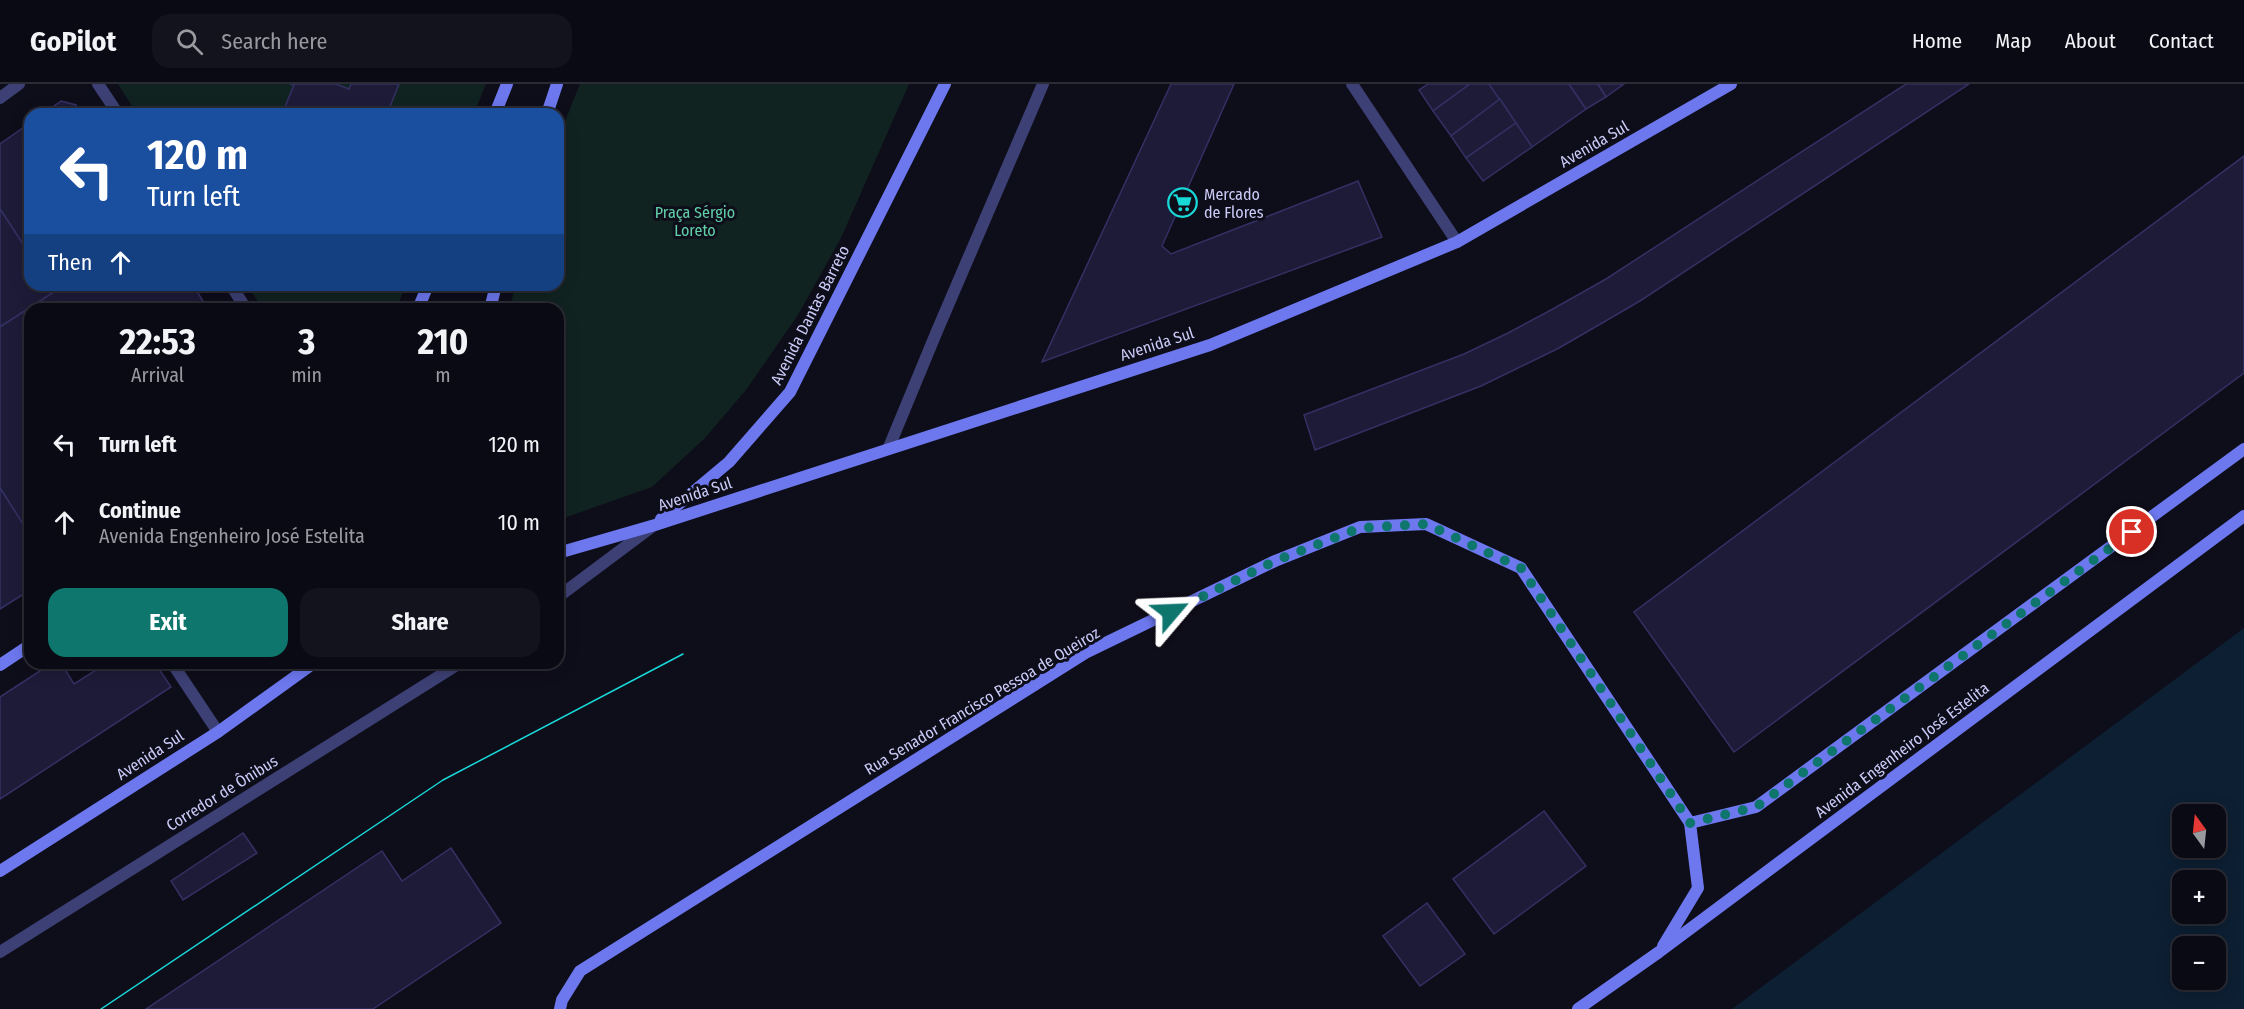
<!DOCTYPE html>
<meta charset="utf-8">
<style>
:root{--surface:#0a0a14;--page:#13131d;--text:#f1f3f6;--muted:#999aa0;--line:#2a2b34;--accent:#0f766e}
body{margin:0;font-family:"Fira Sans Condensed",sans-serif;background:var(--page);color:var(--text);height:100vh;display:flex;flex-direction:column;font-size:22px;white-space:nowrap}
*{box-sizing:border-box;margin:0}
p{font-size:20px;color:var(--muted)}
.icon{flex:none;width:33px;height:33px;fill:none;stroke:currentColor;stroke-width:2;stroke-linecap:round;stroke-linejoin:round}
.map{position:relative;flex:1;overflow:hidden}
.drawer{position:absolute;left:24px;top:219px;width:540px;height:366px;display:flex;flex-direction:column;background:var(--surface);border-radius:18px;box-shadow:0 3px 15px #0003,0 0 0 2px var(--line)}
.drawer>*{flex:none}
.banner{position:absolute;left:24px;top:24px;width:540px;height:183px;border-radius:18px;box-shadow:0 3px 15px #0003,0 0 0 2px var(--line);background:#1a4fa0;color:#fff;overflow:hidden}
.needle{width:39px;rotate:345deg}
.fabs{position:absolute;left:2172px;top:720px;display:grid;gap:12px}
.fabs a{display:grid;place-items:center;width:54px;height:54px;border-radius:12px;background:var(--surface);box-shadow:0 3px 15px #0003,0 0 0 2px var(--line);font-size:30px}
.pin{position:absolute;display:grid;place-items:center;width:51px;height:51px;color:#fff;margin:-26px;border:3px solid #fff;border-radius:50%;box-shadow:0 2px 6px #0007}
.me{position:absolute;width:66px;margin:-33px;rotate:64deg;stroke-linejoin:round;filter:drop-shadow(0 0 4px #0008)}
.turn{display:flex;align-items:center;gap:21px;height:126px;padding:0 24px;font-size:27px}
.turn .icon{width:78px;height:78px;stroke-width:2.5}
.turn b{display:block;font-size:42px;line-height:51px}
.then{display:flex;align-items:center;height:57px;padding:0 24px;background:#0003;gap:12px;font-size:22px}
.eta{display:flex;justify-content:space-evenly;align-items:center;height:102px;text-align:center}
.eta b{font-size:36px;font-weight:700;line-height:42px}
.button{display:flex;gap:12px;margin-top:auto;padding:12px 24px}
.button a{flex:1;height:69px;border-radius:18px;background:var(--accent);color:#fff;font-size:24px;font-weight:700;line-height:69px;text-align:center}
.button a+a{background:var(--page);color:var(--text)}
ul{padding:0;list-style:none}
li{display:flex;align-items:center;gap:18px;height:78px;padding:0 24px}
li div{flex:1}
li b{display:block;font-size:22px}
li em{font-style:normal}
header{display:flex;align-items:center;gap:36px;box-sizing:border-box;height:84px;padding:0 30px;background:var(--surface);border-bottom:2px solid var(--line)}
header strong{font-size:28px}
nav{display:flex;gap:33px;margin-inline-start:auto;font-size:21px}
.search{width:420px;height:54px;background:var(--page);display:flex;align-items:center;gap:15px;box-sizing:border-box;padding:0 21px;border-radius:18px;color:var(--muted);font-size:22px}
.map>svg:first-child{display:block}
.green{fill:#112321}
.water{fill:#0d1f33;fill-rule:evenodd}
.building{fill:#1e1b39;stroke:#343063;stroke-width:1.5}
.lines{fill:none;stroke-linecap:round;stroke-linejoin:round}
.service{stroke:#3d4074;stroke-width:12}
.minor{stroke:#3d4074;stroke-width:12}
.tertiary{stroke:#3d4074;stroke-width:12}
.secondary{stroke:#6d78ef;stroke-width:12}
.tram{stroke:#18d9d8;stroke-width:1.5}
.route{stroke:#0f766e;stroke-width:10;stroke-dasharray:0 18}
.labels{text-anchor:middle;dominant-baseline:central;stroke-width:6;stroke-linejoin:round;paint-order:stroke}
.street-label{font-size:16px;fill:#ccccf9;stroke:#0e0d1a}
.poi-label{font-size:16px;fill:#ccccf9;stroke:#0e0d1a;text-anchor:start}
.park-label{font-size:16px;fill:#61d0a9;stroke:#0e0d1a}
</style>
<header>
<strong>GoPilot</strong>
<div class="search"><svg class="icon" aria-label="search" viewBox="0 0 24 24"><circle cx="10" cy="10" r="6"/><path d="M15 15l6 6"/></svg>Search here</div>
<nav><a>Home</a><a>Map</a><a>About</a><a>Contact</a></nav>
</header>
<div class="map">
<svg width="2244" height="925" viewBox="0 0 2244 925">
<rect width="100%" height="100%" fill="#0e0d1a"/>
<!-- green -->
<g class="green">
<polygon points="118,0 486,0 474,30 137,30"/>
<polygon points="580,0 909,0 841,154 798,231 746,306 705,354 652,403 558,436 558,225 510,225 515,201 558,201 558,54"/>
<polygon points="247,201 406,201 396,225 263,225"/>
</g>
<!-- water -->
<path class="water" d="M2244,544V925H1732ZM2182,730H2216V764H2182ZM2182,796H2216V830H2182ZM2182,862H2216V896H2182Z"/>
<!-- building -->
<g class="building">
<polygon points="290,0 336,0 349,5 351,0 399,0 387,30 282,30 294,1"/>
<polygon points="1171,0 1234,0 1162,162 1171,170 1358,97 1382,153 1042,278"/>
<polygon points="1428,0 1470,0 1433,27 1419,6"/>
<polygon points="1470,0 1489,0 1500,15 1451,52 1433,27"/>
<polygon points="1489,0 1569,0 1586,25 1532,63"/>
<polygon points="1569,0 1598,0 1606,13 1586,25"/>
<polygon points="1598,0 1624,0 1606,13"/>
<polygon points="1906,0 1969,0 1640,217 1559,264 1481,302 1315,366 1304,331 1464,270 1508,249 1551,226 1606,195"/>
<polygon points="1500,15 1516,39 1466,74 1451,52"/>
<polygon points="61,17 76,21 81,30 43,30"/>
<polygon points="30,39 30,171 0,125 0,60"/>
<polygon points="1516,39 1532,63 1483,97 1466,74"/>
<polygon points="2244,72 2244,289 1734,668 1634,528"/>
<polygon points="0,125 30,171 30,201 49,201 54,208 0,243"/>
<polygon points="49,201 193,201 208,225 30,225 30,451 0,404 0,243 54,208"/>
<polygon points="0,404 30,451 30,506 0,525"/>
<polygon points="52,579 61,579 74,600 107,579 155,579 171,603 0,715 0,613"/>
<polygon points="1544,727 1586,782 1494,850 1453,795"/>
<polygon points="243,749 257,769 183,816 171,797"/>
<polygon points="451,764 501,839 373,925 146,925 382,767 402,797"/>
<polygon points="1427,819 1465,870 1420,902 1383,852"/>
</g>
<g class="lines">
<!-- service -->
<g class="service">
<polyline points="889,363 937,247 1043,0"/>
<polyline points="558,513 653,442"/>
<polyline points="172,579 218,648"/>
<polyline points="0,868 460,579"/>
</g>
<!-- minor -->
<g class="minor">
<polyline points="98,0 118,30"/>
<polyline points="0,14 19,0"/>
<polyline points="231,201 246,225"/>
</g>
<!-- tertiary -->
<polyline class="tertiary" points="1352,0 1457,158"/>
<!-- secondary -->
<g class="secondary">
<polyline points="495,30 507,0"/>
<polyline points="547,30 557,0"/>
<polyline points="418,225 428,201"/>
<polyline points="490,225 496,201"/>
<polyline points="661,435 729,378 790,308 945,0"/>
<polyline points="558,469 655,441 1210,261 1457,158 1731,0"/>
<polyline points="0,581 30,561"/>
<polyline points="0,787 218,648 314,579"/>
<polyline points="1663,862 1698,804 1690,739"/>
<polyline points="560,925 562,916 580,887 1087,568 1275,477 1360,443 1426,440 1521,484 1690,739 1756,723 2244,365"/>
<polyline points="1578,925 1659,868 2244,432"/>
</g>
<!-- tram -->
<polyline class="tram" points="101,925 443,696 683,570"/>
</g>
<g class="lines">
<!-- route -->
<polyline class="route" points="1171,528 1275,477 1360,444 1426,440 1521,484 1690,739 1756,723 2132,448"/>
</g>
<!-- icons -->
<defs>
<symbol id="supermarket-ring" viewBox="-11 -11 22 22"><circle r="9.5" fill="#0e0d1a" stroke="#18d9d8" stroke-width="1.5"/><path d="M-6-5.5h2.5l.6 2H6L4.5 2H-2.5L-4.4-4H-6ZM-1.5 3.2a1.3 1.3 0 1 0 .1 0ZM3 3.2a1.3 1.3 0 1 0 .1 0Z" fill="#18d9d8"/></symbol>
</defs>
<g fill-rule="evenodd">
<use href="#supermarket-ring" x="1166" y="102" width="33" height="33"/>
</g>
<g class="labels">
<!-- street labels -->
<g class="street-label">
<text transform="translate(1594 60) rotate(-30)">Avenida Sul</text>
<text transform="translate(810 231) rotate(-63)">Avenida Dantas Barreto</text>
<text transform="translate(1157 260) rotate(-18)">Avenida Sul</text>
<text transform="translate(695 410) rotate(-18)">Avenida Sul</text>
<text transform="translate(982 617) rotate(-31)">Rua Senador Francisco Pessoa de Queiroz</text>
<text transform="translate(1902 666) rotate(-37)">Avenida Engenheiro José Estelita</text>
<text transform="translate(150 671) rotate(-33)">Avenida Sul</text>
<text transform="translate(222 709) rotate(-32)">Corredor de Ônibus</text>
</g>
<!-- poi labels -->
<g class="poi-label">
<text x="1204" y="110">Mercado<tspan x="1204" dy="18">de Flores</tspan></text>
</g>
<!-- park labels -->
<g class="park-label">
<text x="695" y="128">Praça Sérgio<tspan x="695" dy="18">Loreto</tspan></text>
</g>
</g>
</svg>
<div class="fabs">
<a><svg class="needle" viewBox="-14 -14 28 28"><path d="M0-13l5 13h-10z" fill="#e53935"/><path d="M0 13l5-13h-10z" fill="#999aa0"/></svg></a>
<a>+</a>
<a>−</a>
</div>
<div class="pin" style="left:2132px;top:448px;background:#d93025"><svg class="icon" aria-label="arrive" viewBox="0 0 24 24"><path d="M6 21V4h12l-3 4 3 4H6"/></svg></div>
<svg class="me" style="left:1171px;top:528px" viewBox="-20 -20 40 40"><path d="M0-17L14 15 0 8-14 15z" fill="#0f766e" stroke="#fff" stroke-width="4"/></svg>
<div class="banner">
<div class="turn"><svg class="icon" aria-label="left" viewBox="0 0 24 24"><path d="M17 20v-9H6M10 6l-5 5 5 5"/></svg><div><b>120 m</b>Turn left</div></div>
<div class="then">Then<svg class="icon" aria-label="ahead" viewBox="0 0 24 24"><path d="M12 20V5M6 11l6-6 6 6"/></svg></div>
</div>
<section class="drawer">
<div class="eta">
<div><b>22:53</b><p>Arrival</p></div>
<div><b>3</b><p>min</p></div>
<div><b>210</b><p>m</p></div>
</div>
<ul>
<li><svg class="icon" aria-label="left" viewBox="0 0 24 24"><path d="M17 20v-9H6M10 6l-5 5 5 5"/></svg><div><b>Turn left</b></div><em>120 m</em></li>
<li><svg class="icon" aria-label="ahead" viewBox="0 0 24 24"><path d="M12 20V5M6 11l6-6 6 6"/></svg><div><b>Continue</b><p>Avenida Engenheiro José Estelita</p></div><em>10 m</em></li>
</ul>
<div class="button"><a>Exit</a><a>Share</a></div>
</section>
</div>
